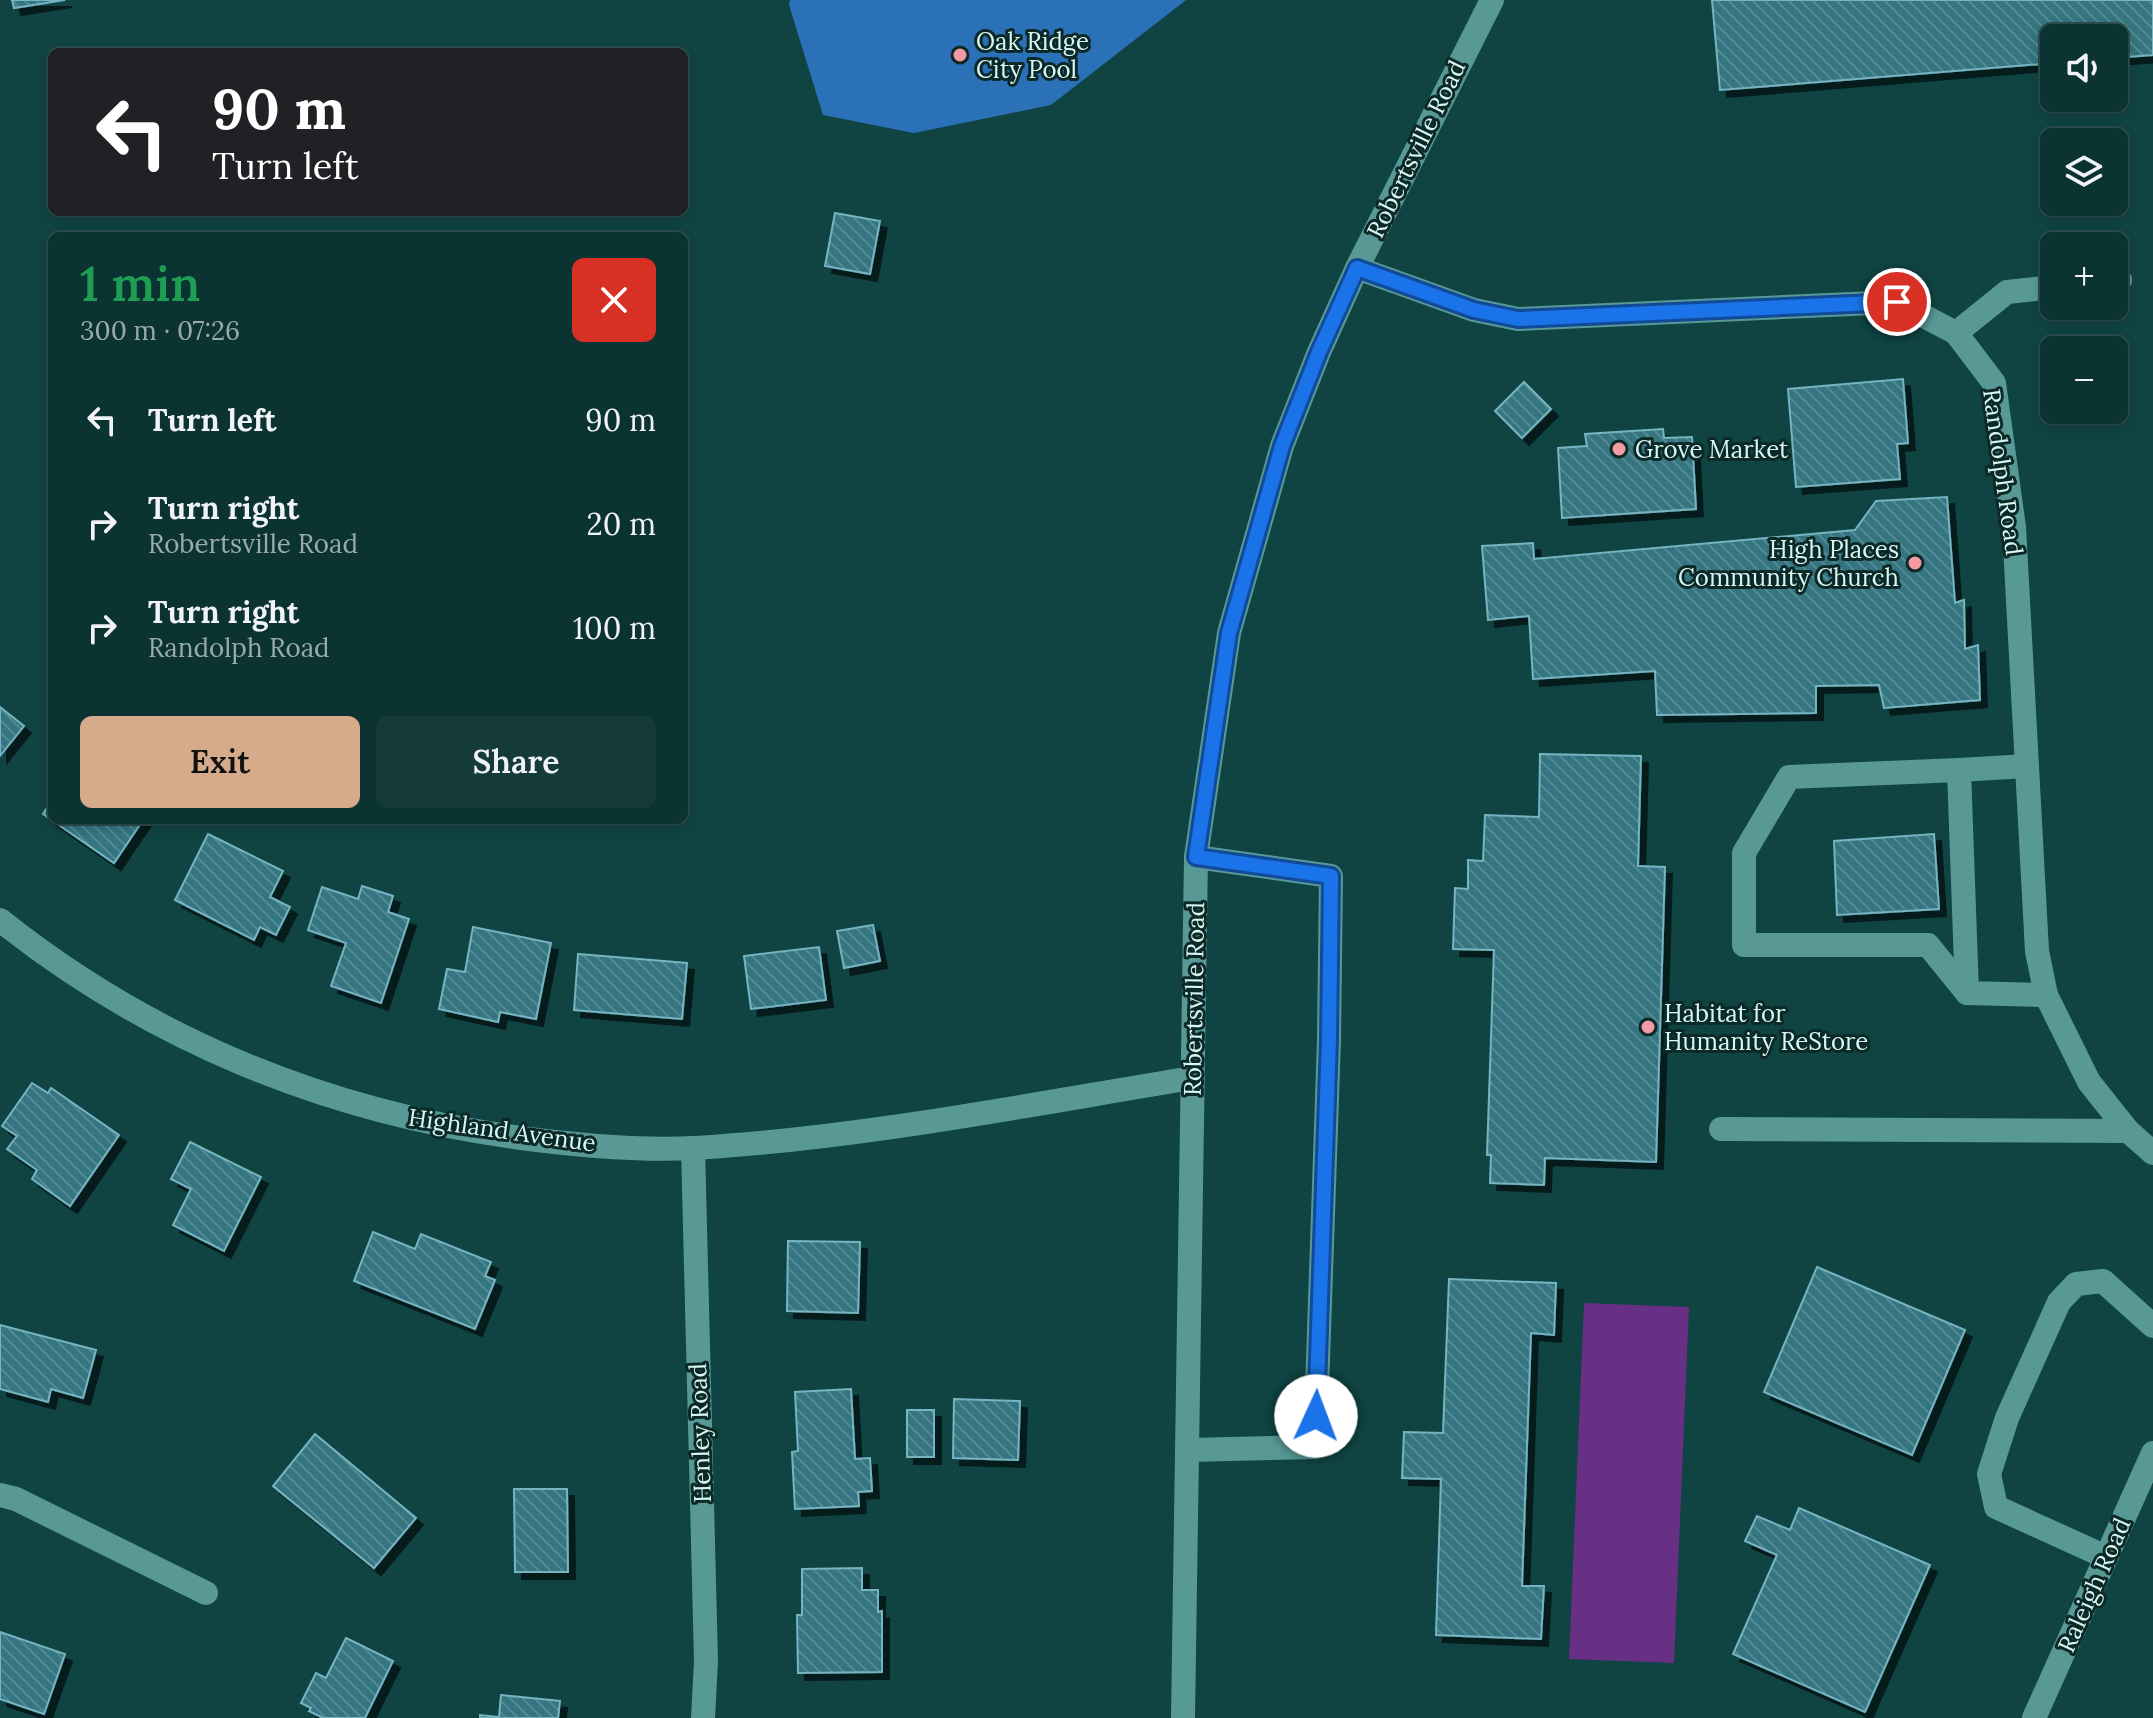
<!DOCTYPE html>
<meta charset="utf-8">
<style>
:root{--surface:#0b3332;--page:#143b3a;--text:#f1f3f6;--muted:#9aaaac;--line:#2b4e4d;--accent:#d6ab8b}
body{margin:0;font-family:Lora,serif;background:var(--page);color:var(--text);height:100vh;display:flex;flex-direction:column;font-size:30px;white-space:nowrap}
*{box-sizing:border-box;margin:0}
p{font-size:26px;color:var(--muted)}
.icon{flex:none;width:44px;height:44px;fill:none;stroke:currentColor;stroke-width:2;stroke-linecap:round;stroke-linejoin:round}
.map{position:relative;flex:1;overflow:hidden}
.details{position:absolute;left:48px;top:232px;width:640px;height:592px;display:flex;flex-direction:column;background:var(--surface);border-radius:12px;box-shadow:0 4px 12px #0003,0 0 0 2px var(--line)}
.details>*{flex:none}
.banner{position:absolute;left:48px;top:48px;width:640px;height:168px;border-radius:12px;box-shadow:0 4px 12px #0003,0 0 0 2px var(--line);background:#202124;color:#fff;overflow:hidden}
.buttons{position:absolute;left:2040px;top:24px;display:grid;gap:16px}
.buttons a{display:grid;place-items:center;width:88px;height:88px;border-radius:12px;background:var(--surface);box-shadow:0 4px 12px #0003,0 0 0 2px var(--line);font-size:40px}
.pin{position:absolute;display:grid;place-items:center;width:68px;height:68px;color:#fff;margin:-34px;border:4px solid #fff;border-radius:50%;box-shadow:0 2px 8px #0007}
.me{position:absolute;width:88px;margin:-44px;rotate:2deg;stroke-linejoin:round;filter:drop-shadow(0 0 6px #0008)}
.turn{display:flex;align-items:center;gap:28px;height:168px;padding:0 32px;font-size:36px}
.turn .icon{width:104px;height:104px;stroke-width:2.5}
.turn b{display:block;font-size:56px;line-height:68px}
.round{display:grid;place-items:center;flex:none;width:84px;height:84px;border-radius:12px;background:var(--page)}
.overview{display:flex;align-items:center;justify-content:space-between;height:136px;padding:0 32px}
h1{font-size:48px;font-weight:600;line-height:60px;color:#1e9e55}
.button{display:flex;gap:16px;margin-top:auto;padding:16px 32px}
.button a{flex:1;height:92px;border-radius:12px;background:var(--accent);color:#111;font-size:32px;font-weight:600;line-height:92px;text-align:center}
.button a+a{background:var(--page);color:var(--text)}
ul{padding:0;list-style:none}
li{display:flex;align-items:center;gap:24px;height:104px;padding:0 32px}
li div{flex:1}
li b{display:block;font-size:30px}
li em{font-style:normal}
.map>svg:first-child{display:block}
.green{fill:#673085}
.water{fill:#2a71b8}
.building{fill:url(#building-back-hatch);stroke:#75b4c1;stroke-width:2;filter:url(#shadow)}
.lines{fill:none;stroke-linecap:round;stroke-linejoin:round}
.minor{stroke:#589996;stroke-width:24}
.route-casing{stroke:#114b97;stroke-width:20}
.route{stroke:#1a73e8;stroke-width:14}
.poi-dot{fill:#f49aa5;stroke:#0c2827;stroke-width:3}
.labels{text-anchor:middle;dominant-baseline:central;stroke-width:6;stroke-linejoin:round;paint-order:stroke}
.poi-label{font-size:24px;fill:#d7f7f5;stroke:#0c2827;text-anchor:start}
.street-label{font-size:24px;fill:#d7f7f5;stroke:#0c2827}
</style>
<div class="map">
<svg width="2153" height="1718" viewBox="0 0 2153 1718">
<defs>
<pattern id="building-back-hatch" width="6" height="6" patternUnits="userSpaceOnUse" patternTransform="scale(2)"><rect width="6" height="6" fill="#357480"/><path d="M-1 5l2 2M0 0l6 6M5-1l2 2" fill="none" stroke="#528993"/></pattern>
<filter id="shadow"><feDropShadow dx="7" dy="7" stdDeviation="0" flood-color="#0009"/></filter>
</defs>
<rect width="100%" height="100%" fill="#0f4443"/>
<!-- green -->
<polygon class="green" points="1584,1303 1689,1307 1674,1663 1569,1659"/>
<!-- water -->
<polygon class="water" points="790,0 1186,0 1051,105 914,133 823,115 789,5"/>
<!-- building -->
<g class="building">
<polygon points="12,0 65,0 14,8"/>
<polygon points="1712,0 2153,0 2153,55 2114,58 2114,38 2054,38 2054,63 1720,90"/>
<polygon points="835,213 880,221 870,274 825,266"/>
<polygon points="1903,379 1908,443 1897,444 1900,479 1796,487 1788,389"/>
<polygon points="1524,382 1551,409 1522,438 1495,411"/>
<polygon points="1663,429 1664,438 1692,437 1696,509 1562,518 1558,448 1587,446 1585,434"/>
<polygon points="1947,497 1955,603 1964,600 1965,649 1978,645 1980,700 1884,708 1879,685 1816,686 1816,713 1657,715 1655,671 1533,679 1529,616 1488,620 1482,546 1533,543 1534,559 1855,530 1876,501"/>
<polygon points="0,707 24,726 0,756"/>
<polygon points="1540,754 1641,756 1638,866 1665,867 1656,1162 1545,1158 1544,1185 1490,1183 1491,1155 1487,1155 1494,950 1453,949 1455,888 1468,889 1468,860 1483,861 1485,815 1539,817"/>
<polygon points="52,800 52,820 143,820 114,863 43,814"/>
<polygon points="208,834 283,871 270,897 290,907 276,935 260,927 254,940 175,900"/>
<polygon points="1934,834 1939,909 1837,915 1834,841"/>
<polygon points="362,886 393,896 388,912 409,919 381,1003 331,986 346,943 308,930 322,887 358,899"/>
<polygon points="873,925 880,961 844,968 837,931"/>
<polygon points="473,927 551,943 536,1019 500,1012 498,1022 439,1009 447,969 465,972"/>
<polygon points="819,947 826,1000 751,1009 744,956"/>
<polygon points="578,954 687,963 682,1019 574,1010"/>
<polygon points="32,1083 48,1093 51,1088 119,1135 70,1206 32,1179 37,1170 7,1149 17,1136 2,1126"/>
<polygon points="190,1142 261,1177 224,1251 173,1225 191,1189 171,1179"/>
<polygon points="373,1232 415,1249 421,1234 491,1262 485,1276 495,1280 475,1329 354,1281"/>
<polygon points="788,1241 860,1242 858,1313 787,1311"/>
<polygon points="1817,1267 1965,1330 1912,1455 1764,1392"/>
<polygon points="1449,1279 1556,1283 1554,1335 1531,1333 1522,1586 1544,1586 1541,1639 1436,1635 1441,1479 1402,1478 1404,1432 1443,1433"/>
<polygon points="0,1325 96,1350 83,1398 51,1389 48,1402 0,1389"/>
<polygon points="851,1389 855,1459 870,1458 872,1491 858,1492 859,1506 795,1509 792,1452 798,1451 795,1392"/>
<polygon points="954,1399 1020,1401 1018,1460 953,1458"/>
<rect x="907" y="1410" width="27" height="47"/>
<polygon points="315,1434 416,1518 374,1568 273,1486"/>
<polygon points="514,1489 567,1489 568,1572 515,1572"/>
<polygon points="1799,1508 1930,1565 1865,1712 1733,1654 1777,1555 1745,1541 1757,1516 1790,1530"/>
<polygon points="862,1568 862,1590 878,1590 878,1612 882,1611 882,1672 798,1673 797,1615 802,1615 802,1569"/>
<polygon points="0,1632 65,1654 44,1714 0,1699"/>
<polygon points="346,1638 393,1661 365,1718 323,1718 309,1711 311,1708 301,1703 316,1673 326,1678"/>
<polygon points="501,1695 560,1701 558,1718 480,1718 480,1715 499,1717"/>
</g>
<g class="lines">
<!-- minor -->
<g class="minor">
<polyline points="1357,268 1474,310 1518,319 1897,302 1956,333 1994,383 2014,527 2037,951 2046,995 2089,1082 2128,1131 2153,1153"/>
<polyline points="2114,281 2120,280"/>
<polyline points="1956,333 2007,292 2054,287"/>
<polyline points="2027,766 1959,770 1967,993 2046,995"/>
<polyline points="1959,770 1789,777 1744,853 1744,945 1928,945 1967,993"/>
<path d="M0,920C149,1039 325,1111 514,1137C573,1145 635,1151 695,1148C861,1138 1027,1105 1192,1078"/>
<polyline points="1721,1129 2128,1131"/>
<polyline points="693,1148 706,1661 703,1718"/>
<polyline points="1189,1450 1315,1447 1329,1040 1331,876 1196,857"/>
<polyline points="0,1495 16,1499 206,1593"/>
<polyline points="2106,1557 1996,1507 1989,1474 2007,1418 2059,1302 2076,1284 2103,1281 2153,1326"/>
<polyline points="1183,1718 1196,857 1229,633 1282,446 1319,352 1357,268 1492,0"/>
<polyline points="2034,1718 2153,1453"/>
</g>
</g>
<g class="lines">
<defs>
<polyline id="route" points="1316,1416 1329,1040 1331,876 1196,857 1229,633 1282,446 1319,352 1357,268 1474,310 1518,319 1897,302"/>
</defs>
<!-- route casing -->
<use href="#route" class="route-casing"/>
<!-- route -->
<use href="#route" class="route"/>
</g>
<!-- markers -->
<g class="poi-dot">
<circle cx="960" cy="55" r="8"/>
<circle cx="1619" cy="449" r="8"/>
<circle cx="1915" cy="563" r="8"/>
<circle cx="1648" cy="1027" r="8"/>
</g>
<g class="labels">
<!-- poi labels -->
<g class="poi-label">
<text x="976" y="41">Oak Ridge<tspan x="976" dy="28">City Pool</tspan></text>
<text x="1635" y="449">Grove Market</text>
<text x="1899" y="549" text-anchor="end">High Places<tspan x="1899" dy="28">Community Church</tspan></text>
<text x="1664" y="1013">Habitat for<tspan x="1664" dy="28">Humanity ReStore</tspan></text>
</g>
<!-- street labels -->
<g class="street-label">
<text transform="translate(1416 149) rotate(-64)">Robertsville Road</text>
<text transform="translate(2003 472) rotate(82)">Randolph Road</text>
<text transform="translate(1194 999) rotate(-89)">Robertsville Road</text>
<text transform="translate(502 1130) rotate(8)">Highland Avenue</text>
<text transform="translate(700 1433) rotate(-92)">Henley Road</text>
<text transform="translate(2094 1585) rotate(-66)">Raleigh Road</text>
</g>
</g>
</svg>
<div class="buttons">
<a><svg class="icon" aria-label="sound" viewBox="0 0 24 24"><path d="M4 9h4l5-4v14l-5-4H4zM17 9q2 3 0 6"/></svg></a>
<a><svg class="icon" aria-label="layers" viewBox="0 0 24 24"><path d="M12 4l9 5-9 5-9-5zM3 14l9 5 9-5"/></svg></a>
<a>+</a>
<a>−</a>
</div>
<div class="pin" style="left:1897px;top:302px;background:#d93025"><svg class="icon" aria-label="arrive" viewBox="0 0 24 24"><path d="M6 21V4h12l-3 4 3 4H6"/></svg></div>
<svg class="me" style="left:1316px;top:1416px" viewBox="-20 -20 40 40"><circle r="19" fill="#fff"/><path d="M0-13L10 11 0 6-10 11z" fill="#1a73e8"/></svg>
<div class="banner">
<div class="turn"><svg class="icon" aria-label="left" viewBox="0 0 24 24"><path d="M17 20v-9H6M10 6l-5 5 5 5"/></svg><div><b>90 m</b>Turn left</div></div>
</div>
<section class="details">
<div class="overview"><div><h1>1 min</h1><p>300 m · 07:26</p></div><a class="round" style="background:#d93025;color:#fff"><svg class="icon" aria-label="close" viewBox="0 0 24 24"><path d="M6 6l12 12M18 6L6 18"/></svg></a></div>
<ul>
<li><svg class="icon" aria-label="left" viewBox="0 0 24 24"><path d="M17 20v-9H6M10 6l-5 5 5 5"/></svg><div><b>Turn left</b></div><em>90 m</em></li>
<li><svg class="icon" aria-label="right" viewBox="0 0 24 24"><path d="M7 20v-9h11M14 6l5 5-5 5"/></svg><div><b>Turn right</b><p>Robertsville Road</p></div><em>20 m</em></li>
<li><svg class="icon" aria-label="right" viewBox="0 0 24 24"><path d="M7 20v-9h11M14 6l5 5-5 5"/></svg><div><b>Turn right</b><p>Randolph Road</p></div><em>100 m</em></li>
</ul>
<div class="button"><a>Exit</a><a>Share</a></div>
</section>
</div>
